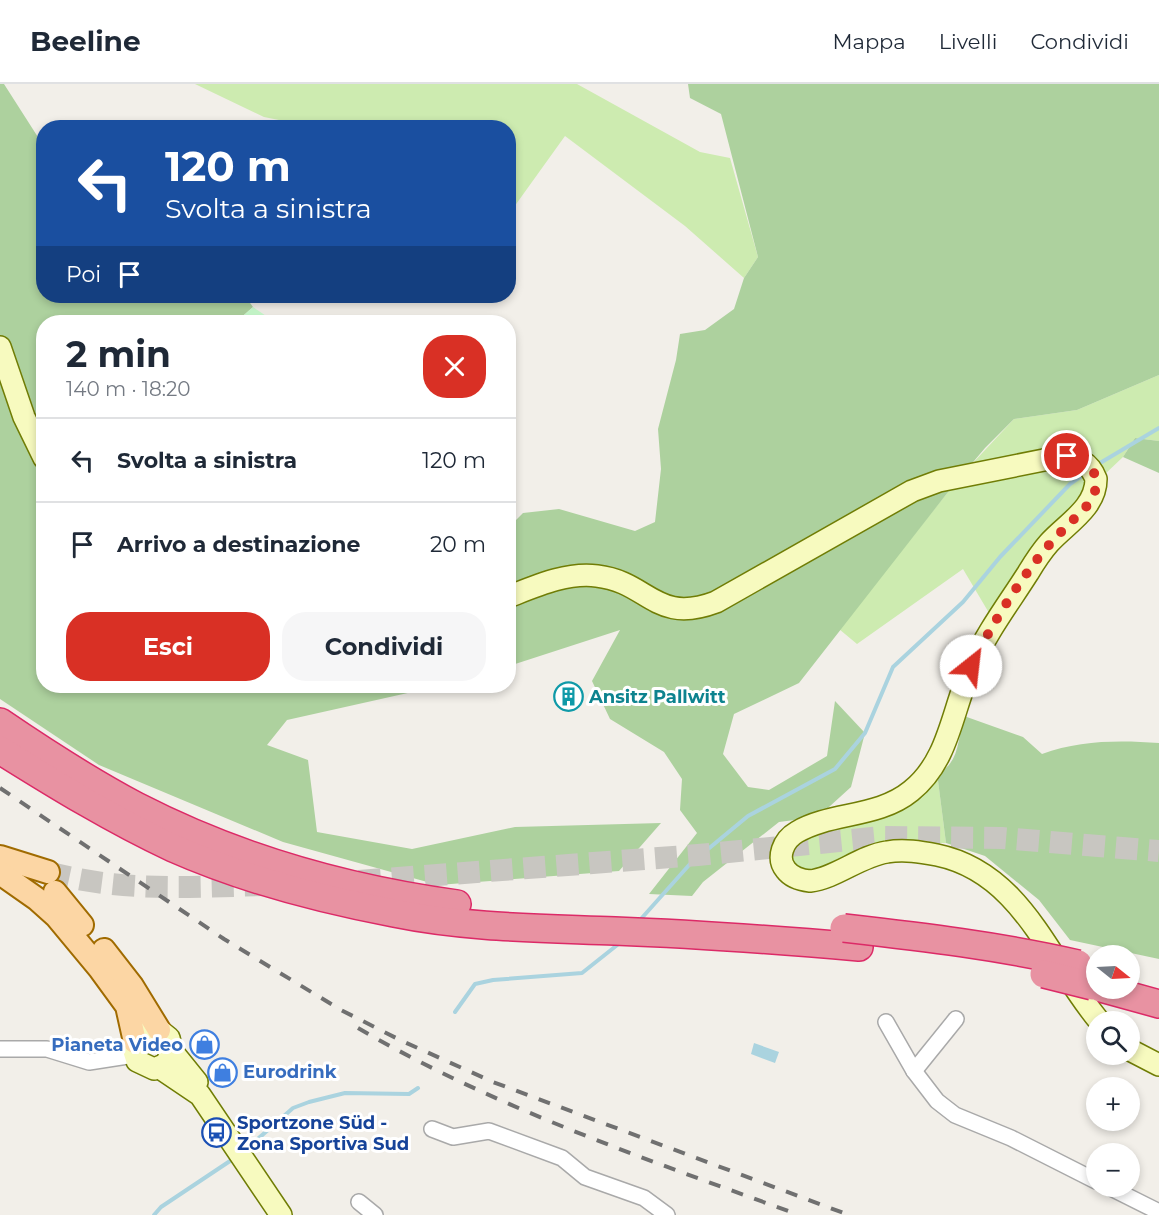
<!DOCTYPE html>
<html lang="it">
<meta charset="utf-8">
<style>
:root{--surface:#fff;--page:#f6f6f7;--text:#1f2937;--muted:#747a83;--line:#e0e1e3;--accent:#d93025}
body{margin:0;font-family:Montserrat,sans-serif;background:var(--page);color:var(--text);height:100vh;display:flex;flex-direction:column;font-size:22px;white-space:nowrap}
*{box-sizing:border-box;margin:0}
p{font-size:20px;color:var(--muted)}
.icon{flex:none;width:33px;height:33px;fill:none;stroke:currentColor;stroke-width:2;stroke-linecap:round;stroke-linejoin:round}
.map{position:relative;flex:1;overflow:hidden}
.side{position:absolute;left:36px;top:231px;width:480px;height:378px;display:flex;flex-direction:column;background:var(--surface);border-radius:24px;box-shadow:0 3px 9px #0003}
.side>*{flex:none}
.banner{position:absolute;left:36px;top:36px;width:480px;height:183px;border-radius:24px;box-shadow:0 3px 9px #0003;background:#1a4fa0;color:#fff;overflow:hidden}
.needle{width:39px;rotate:108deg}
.controls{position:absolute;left:1086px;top:861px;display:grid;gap:12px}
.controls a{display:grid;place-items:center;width:54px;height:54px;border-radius:50%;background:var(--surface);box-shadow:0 3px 9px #0003;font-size:30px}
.pin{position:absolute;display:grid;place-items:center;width:51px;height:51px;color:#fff;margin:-26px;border:3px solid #fff;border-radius:50%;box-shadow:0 2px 6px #0007}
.me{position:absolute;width:66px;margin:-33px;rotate:29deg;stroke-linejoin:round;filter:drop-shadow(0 0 4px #0008)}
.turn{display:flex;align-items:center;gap:21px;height:126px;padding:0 30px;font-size:27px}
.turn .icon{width:78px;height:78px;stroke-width:2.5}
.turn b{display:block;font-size:42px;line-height:51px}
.then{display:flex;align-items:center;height:57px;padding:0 30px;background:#0003;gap:12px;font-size:22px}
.round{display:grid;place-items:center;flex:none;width:63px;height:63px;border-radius:24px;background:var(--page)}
.headline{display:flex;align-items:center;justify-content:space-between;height:102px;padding:0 30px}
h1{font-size:36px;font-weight:700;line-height:45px}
.cta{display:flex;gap:12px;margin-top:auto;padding:12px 30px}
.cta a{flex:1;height:69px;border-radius:24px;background:var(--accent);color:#fff;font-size:24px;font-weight:700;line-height:69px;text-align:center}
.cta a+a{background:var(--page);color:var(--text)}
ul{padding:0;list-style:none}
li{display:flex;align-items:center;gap:18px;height:84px;padding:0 30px;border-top:2px solid var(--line)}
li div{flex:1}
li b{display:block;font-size:22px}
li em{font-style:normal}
header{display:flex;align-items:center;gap:36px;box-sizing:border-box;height:84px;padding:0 30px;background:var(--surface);border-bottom:2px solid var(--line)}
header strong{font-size:28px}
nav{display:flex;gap:33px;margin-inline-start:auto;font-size:21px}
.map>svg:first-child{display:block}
.grass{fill:#cdebb0}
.forest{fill:#add19e}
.park{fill:#c8facc}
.water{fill:#aad3df}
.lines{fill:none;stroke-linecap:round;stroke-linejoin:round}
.stream{stroke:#aad3df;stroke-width:4}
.primary-tunnel{stroke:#c8c6c1;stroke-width:22;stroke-dasharray:22 11;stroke-linecap:butt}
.street-casing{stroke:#a9a9a9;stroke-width:18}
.secondary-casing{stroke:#707d05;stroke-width:24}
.primary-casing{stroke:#a06b00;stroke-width:26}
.highway-casing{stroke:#dc2a67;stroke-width:30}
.street{stroke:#fff;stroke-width:15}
.secondary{stroke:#f7fabf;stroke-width:21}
.primary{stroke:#fcd6a4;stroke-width:22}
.highway{stroke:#e892a2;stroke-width:27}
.rail{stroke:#707070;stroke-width:4;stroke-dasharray:12 12;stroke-linecap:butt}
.highway-bridge-casing{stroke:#dc2a67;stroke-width:30;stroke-linecap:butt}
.highway-bridge{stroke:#e892a2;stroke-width:27}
.route{stroke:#d93025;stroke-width:10;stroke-dasharray:0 18}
.labels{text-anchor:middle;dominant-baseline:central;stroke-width:6;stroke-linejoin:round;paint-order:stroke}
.culture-label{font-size:18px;font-weight:bold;fill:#0d838f;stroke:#fff;text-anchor:start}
.shop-label{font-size:18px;font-weight:bold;fill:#366cbe;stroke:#fff;text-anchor:end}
.transit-label{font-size:18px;font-weight:bold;fill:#164399;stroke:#fff;text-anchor:start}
</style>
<header>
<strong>Beeline</strong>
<nav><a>Mappa</a><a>Livelli</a><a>Condividi</a></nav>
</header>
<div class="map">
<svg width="1159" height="1131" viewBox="0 0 1159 1131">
<rect width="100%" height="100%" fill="#f2efe9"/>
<!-- grass -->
<g class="grass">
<polygon points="195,0 577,0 700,68 730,74 758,173 744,194 685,142 565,52 509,130 508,44 314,43 264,33"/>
<polygon points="1159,291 1159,357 1135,354 1123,373 1104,391 1098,380 971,381 1014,335 1077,326"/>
<polygon points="1064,380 1078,385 1088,399 1087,410 992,534 963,485 857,560 839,545 952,403"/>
<path d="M937,689L946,759H911L817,788L800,786C791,777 791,769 798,758Z"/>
</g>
<!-- forest -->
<g class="forest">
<polygon points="0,0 4,0 43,61 44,212 245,212 253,223 236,238 44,238 44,602 439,602 287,636 267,661 308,676 317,748 412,765 515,743 661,739 619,787 438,801 283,758 99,681 0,615"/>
<polygon points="688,0 1159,0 1159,291 1077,326 1014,335 985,364 952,403 799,599 734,630 723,670 748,703 769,706 827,672 835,617 865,649 851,703 818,733 779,738 703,798 692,812 649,810 697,749 680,726 682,695 664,668 610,635 592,597 620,546 509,582 509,443 523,429 559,425 635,447 655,438 661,385 658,345 676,276 680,250 705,246 734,225 744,194 758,173 721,30 690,14"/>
<polygon points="1135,354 1159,357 1159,389 1123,373"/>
<path d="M964,632L1023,653L1042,670C1079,656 1120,656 1159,659V875L1070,856L1039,816L985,772L946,759L937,689C960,681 958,652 964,632Z"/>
</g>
<!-- park -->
<polygon class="park" points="253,223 275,238 236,238"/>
<!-- water -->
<polygon class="water" points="754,959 779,968 775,979 751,970"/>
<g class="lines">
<!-- stream -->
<g class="stream">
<polyline points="1095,382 1159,344"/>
<polyline points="640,836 690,780 748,732 835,685 865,649 893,583 963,518 1000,473 1070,400 1084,390"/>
<polyline points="455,928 475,900 493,896 582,889 621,858"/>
<polyline points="244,1067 293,1024 309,1018 345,1009 409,1010 418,1004"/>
<polyline points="154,1131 161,1123 233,1075"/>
</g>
<!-- primary-tunnel -->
<g class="primary-tunnel">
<path d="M48,788C119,808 191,803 264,801"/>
<polyline points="359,797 698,771 881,753 1002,754 1159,767"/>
</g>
<defs>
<g id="street">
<polyline points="886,938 914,987 937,1017 955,1031 1011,1054 1096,1097"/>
<polyline points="0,965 47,965 89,978 134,971"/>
<polyline points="914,987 956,935"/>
<polyline points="432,1045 453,1053 489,1047 562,1074 585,1093 644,1114 667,1131"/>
<polyline points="1107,1102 1159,1128"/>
<polyline points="359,1118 375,1131"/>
</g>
<g id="secondary">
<polyline points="0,263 24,333 44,374"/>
<path d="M508,513C536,502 567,488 597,492C649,498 655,541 716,518L912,407L939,397L1059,373C1077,371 1090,379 1096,395C1096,424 1066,440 1049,459C1041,468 1034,479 1028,489C1009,519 986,549 972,582C952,624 950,676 911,707C878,734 831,728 797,748C783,756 776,774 786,786C792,794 801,796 810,797C836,794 860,772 887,768C904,765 921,768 937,771C1023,789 1049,878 1100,938"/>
<polyline points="1130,966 1159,981"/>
<polyline points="172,967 166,980 154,985 137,977 133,964 142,948 159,946 169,954 172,967 197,998"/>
<polyline points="160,984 200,1011 281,1131"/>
</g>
<g id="primary">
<polyline points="0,773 48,788"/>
<polyline points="0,789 37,815 56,832 100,885 127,922 135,958"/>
<polyline points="55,808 82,841"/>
<polyline points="104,866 132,902 159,946"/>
</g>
<g id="highway">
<path d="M0,638C44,668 89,697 136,722C235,773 347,805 457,820"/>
<path d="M0,666C56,701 113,736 173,764C243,795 320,815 394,829C467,844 541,844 615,847C696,850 777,856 859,863"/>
<polyline points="1101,904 1159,920"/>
</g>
</defs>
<!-- street casing -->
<use href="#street" class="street-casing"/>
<!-- secondary casing -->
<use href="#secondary" class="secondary-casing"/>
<!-- primary casing -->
<use href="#primary" class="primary-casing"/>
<!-- highway casing -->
<use href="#highway" class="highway-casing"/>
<!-- street -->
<use href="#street" class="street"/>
<!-- secondary -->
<use href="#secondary" class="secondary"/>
<!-- primary -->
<use href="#primary" class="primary"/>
<!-- highway -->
<use href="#highway" class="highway"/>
<!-- rail -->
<g class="rail">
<polyline points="0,704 224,855 341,926 400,956 493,998 849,1131"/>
<path d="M358,944C497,1025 649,1076 799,1131"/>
</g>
<defs>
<g id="highway-bridge">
<path d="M844,844C923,853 1000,862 1078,880"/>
<polyline points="1044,890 1092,902"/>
</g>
</defs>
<!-- highway-bridge casing -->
<use href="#highway-bridge" class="highway-bridge-casing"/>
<!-- highway-bridge -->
<use href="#highway-bridge" class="highway-bridge"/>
</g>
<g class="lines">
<!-- route -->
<path class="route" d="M971,582C993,538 1029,479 1064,445C1076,432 1094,420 1096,402C1099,385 1081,374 1067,372"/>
</g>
<!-- icons -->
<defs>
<symbol id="building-ring" viewBox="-11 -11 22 22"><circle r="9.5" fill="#fff" stroke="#0f9aa8" stroke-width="1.5"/><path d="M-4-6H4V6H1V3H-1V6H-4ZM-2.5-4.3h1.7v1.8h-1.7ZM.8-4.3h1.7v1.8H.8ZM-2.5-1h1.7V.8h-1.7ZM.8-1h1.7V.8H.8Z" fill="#0f9aa8"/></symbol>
<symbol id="shop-ring" viewBox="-11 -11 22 22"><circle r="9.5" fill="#fff" stroke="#3f7fe0" stroke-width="1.5"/><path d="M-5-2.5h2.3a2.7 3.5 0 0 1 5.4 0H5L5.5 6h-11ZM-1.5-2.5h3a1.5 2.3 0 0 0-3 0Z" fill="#3f7fe0"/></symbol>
<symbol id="bus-ring" viewBox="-11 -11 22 22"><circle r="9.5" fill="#fff" stroke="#1a4fb4" stroke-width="1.5"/><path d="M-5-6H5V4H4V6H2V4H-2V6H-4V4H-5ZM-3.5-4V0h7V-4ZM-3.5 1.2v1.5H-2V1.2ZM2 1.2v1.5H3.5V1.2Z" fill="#1a4fb4"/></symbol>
</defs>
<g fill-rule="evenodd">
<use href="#building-ring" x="552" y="596" width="33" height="33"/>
<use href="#shop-ring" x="188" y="944" width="33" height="33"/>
<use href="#shop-ring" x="206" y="972" width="33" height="33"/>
<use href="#bus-ring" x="200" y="1032" width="33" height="33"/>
</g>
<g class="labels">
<!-- culture labels -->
<g class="culture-label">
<text x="589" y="613">Ansitz Pallwitt</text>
</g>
<!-- shop labels -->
<g class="shop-label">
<text x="183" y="961">Pianeta Video</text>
<text x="243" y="988" text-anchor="start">Eurodrink</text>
</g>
<!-- transit labels -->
<g class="transit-label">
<text x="237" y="1039">Sportzone Süd -<tspan x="237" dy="21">Zona Sportiva Sud</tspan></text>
</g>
</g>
</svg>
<div class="controls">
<a><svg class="needle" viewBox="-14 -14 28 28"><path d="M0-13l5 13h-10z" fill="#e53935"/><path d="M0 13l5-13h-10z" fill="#747a83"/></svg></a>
<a><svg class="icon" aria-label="search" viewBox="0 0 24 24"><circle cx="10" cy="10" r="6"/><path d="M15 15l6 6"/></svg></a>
<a>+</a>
<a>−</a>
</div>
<div class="pin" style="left:1067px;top:372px;background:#d93025"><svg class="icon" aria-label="arrive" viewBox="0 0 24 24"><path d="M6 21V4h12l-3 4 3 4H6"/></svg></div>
<svg class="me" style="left:971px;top:582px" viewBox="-20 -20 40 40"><circle r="19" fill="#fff"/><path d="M0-13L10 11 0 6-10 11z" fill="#d93025"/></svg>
<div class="banner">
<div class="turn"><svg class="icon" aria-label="left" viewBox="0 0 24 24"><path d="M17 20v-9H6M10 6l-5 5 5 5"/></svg><div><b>120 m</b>Svolta a sinistra</div></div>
<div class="then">Poi<svg class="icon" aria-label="arrive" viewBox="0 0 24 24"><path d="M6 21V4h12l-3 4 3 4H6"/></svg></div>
</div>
<section class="side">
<div class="headline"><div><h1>2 min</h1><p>140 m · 18:20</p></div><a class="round" style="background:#d93025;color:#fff"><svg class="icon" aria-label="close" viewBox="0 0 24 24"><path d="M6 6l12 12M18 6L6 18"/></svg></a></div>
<ul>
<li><svg class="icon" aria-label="left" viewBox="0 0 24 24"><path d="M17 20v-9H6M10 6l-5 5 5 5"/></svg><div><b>Svolta a sinistra</b></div><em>120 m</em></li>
<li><svg class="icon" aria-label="arrive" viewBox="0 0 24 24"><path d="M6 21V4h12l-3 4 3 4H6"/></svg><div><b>Arrivo a destinazione</b></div><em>20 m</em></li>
</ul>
<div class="cta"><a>Esci</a><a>Condividi</a></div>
</section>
</div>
